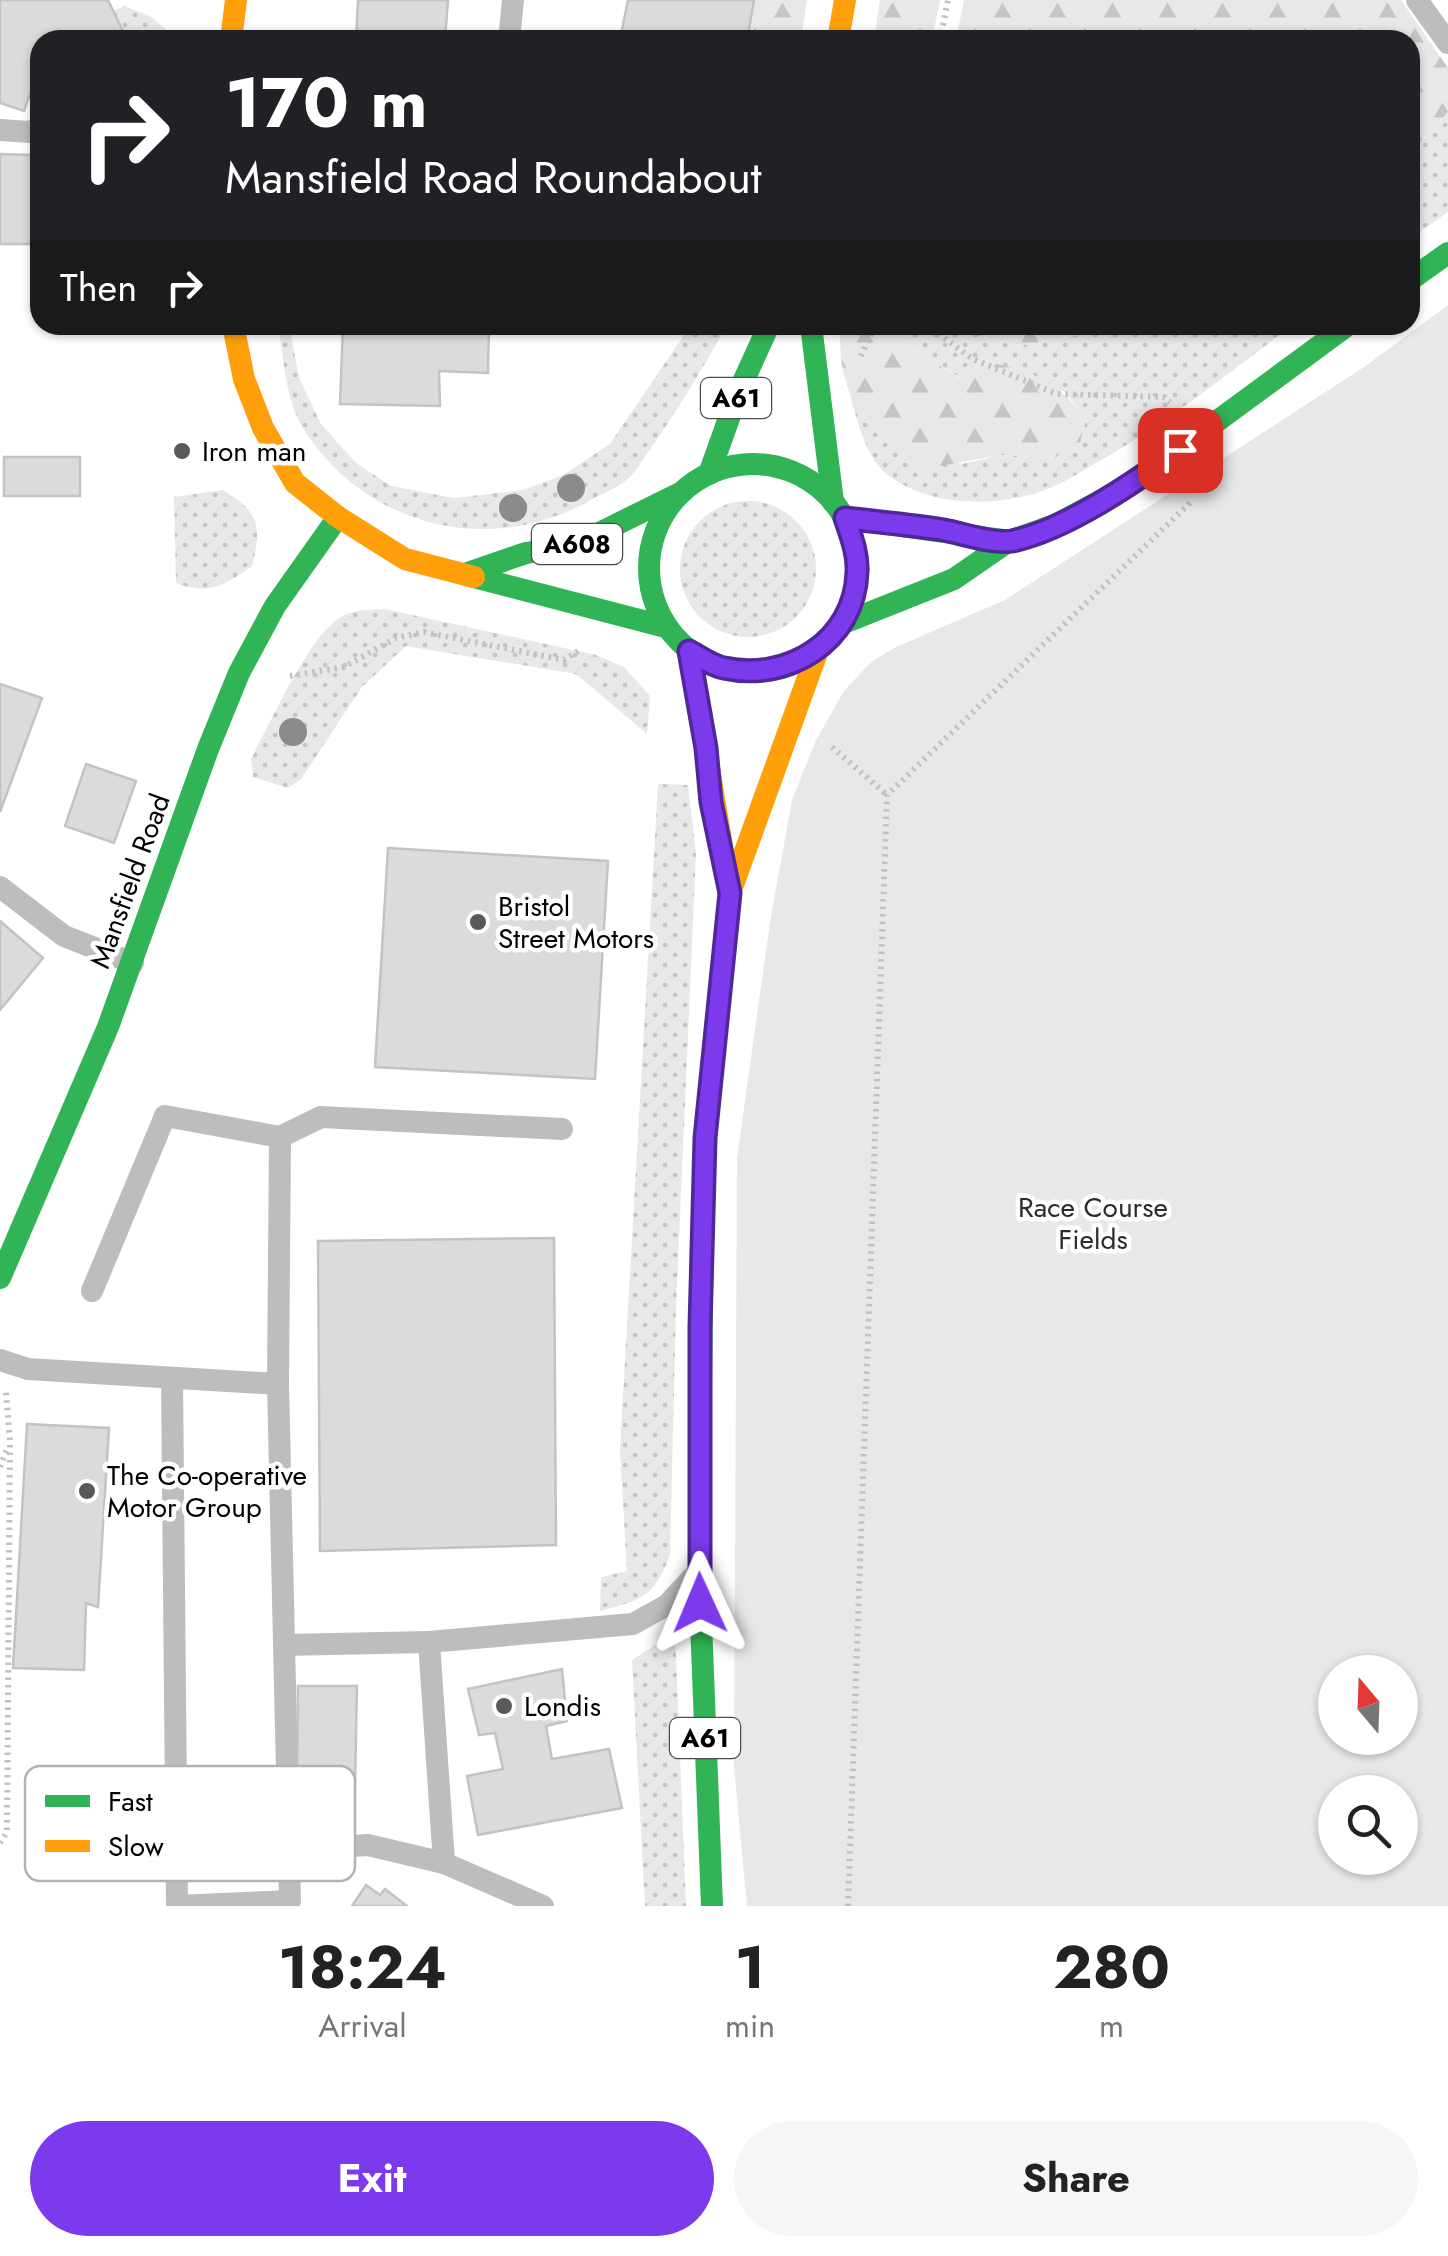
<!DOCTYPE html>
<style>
:root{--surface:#fff;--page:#f6f6f6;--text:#222;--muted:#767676;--accent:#7c3aed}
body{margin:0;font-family:Jost,sans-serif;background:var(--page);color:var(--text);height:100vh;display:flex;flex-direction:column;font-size:38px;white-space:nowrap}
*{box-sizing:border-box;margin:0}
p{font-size:32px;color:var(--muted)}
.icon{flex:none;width:55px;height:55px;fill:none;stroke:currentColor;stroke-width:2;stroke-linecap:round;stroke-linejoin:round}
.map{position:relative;height:1906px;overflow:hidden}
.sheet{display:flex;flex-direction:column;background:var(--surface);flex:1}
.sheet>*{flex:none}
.banner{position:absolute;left:30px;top:30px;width:1390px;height:305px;border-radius:30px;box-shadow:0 2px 8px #0004;background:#202124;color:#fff;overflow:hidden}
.needle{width:65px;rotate:341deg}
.buttons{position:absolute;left:1318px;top:1655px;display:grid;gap:20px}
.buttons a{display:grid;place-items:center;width:100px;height:100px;border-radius:50%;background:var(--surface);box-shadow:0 2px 8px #0004;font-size:50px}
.pin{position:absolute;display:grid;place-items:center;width:85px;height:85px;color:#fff;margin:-42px;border-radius:20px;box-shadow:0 5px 15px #0006}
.me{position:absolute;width:110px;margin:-55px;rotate:359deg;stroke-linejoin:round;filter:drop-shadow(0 0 8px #0008)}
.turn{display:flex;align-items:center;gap:35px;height:210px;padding:0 30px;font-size:45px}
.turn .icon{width:130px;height:130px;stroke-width:2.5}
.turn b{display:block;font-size:70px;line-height:85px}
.then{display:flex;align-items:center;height:95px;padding:0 30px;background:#0003;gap:20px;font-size:38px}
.eta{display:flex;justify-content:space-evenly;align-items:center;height:170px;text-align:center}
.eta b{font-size:60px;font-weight:700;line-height:70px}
.primary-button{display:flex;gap:20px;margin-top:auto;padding:20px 30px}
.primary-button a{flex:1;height:115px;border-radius:60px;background:var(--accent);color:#fff;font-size:40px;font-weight:700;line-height:115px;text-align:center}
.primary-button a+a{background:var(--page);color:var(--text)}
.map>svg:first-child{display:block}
.grass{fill:url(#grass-dots)}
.forest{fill:url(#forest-firs)}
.park{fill:#e8e8e8;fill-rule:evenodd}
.building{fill:#dbdbdb;stroke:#c3c3c3;stroke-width:2.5}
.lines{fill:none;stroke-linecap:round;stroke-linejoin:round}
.path{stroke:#c2c2c2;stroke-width:6;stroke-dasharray:2.5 5;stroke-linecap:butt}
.lane{stroke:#bdbdbd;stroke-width:22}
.fast{stroke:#30b455;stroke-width:22}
.slow{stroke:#ff9f0a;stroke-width:22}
.tree{fill:#8b8b8b}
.route-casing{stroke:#51269a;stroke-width:25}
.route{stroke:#7c3aed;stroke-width:18}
.poi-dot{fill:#595959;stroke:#fff;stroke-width:4}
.labels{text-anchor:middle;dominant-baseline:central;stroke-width:9;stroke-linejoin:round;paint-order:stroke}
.shield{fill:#fff;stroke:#4c4c4c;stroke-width:2.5}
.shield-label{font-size:25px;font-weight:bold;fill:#000}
.poi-label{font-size:28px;fill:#000;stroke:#fff;text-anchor:start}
.street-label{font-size:28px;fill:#000;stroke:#fff}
.park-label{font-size:28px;fill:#2c2c2c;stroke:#fff}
.key{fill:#fff;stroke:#b2b2b2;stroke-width:2.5}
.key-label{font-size:28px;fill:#000}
</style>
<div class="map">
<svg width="1448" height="1906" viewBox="0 0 1448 1906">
<defs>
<pattern id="grass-dots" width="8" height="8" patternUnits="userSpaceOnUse" patternTransform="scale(2.5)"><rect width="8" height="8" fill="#e8e8e8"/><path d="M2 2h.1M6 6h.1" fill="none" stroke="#c5c5c5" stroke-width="1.8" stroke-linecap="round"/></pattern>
<pattern id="forest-firs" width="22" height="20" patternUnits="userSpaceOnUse" patternTransform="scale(2.5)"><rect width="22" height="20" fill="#e8e8e8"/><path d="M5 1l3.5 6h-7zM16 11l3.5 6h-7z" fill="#c5c5c5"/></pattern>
</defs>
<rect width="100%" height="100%" fill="#fff"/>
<!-- grass -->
<g class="grass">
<polygon points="124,6 150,16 179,40 127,40 114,11"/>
<polygon points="1448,112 1448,212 1410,239 1410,153"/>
<path d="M278,325H289L299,378L321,424L356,463L391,486L454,498L523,490L563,475L610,444L682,338L687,325H727C703,368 679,408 651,448C644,457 637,471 629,478C618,488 601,494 589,501C488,557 365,527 303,428C285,398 284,358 278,325Z"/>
<path d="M892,325H958L979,336L1019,346L1132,325H1293C1227,374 1163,426 1091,466C1074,476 1055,488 1036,493C989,507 929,506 888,475C862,455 855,408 845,378L873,423L961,464L1003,455L1051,458L1079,447L1086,418L1064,391L961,378L909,347Z"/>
<path d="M223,490C260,513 262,526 252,566C225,585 208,596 176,583L174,497Z"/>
<circle cx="748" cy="569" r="68"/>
<path d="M385,609L596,655L624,667L650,696L647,734L576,674L406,646L362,687L301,779L288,788L253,777L251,759C270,724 308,638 339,618C353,609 370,610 385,609Z"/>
<path d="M658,784L688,785L696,853L676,1307L670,1555C654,1597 642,1600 600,1611L601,1577L627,1571L620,1449Z"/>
<polygon points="675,1632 686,1906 645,1906 632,1660"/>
</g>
<!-- forest -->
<g class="forest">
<polygon points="753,0 807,0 801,40 745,40"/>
<polygon points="880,0 940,0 932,40 874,40"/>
<polygon points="964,0 1401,0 1448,68 1448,112 1410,153 1410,40 956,40"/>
<path d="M839,325H892L909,347L960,378L977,359C1029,372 1050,374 1086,418L1079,447L1051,458L1003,455L921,469C892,448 859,414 846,380C839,364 841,342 839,325Z"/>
<polygon points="958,325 1132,325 1019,346 978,336"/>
</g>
<!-- park -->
<path class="park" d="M1448,305V1906H747L734,1767L737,1158L770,922L792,800L816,740L844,691L871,662L896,647L1005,600L1364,367ZM1335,1672H1400V1738H1335ZM1335,1792H1400V1858H1335Z"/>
<!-- building -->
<g class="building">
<polygon points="0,0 108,0 127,40 40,40 40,66 24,111 0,103"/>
<polygon points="358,0 448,0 445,40 356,40"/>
<polygon points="628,0 754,0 747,40 620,40"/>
<polygon points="0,154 34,155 39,244 0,244"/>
<polygon points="343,325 489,325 488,373 439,371 440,406 340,404"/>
<rect x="4" y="457" width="76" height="39"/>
<polygon points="0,684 42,698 0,812"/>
<polygon points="86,764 136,781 114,843 65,826"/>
<polygon points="388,848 608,861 595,1079 375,1067"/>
<polygon points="0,921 43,958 0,1010"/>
<polygon points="554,1238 556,1545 320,1551 318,1241"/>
<polygon points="27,1424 109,1428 98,1607 86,1603 84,1670 13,1668"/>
<polygon points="562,1669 567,1721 546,1726 552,1759 609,1749 622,1808 478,1835 467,1776 503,1769 495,1733 479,1735 468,1689"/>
<polygon points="298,1686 357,1686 355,1789 297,1789"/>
<polygon points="366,1885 380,1895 385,1889 407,1906 352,1906"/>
</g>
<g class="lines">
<!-- path -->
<g class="path">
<polyline points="940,40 948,0"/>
<polyline points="926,325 973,359 1057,394 1164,397 1170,402"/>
<polyline points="861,356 875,325"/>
<polyline points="290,676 344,667 396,638 424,632 564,660 578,651"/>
<polyline points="832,747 887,795"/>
<polyline points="0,1467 7,1449"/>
<polyline points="0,1843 7,1832 10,1442 6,1392"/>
<polyline points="848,1906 887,795 1192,501"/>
</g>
<!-- lane -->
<g class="lane">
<polyline points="1417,0 1448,43"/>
<polyline points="509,40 513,0"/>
<polyline points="0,130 30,132 40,127"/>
<polyline points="0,887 64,936 133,963"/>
<polyline points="92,1291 165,1116 280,1137"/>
<polyline points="0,1360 28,1369 278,1384 290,1901 177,1906 172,1378"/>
<polyline points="278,1384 280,1137 321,1117 562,1129"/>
<polyline points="284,1645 429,1642"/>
<polyline points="289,1850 368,1845 444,1863"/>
<polyline points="543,1906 444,1863 429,1642 633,1624 667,1605 693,1577"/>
</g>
<!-- fast -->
<g class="fast">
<polyline points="1410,280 1448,253"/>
<polyline points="811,325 833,502"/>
<circle cx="753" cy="568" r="104"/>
<polyline points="709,474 738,393 769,325"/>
<polyline points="845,518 1009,541"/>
<polyline points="465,574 526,553 575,545 680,493"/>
<polyline points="474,577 666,627"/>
<polyline points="841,624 954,579 1009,541 1055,525 1130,485 1348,325"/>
<polyline points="703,1210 699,1570 712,1906"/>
<polyline points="0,1278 108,1027 208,749 239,673 275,606 338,517"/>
</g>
<!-- slow -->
<g class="slow">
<polyline points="231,40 236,0"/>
<polyline points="838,40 845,0"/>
<polyline points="233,325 244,379 263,428 295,483 338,517 405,559 474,577"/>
<polyline points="689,651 730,893"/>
<polyline points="703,1210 705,1138 730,893 818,650"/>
</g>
</g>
<!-- trees -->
<g class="tree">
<circle cx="571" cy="488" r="14"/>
<circle cx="513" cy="508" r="14"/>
<circle cx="293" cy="732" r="14"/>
</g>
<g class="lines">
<defs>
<path id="route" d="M700,1603V1327L705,1138L730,893L711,802L706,748L689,651C700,657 712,666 724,668C788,682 855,641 857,572C858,553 851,536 845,518C878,522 911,525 944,530C964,534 993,544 1012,541C1066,530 1136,481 1180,450"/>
</defs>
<!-- route casing -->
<use href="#route" class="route-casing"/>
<!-- route -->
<use href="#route" class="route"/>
</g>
<!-- markers -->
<g class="poi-dot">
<circle cx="182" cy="451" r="10"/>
<circle cx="478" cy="922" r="10"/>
<circle cx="87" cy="1491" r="10"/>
<circle cx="504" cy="1706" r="10"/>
</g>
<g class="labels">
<!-- shield labels -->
<g class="shield">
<rect x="701" y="378" width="70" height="40" rx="8"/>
<rect x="532" y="524" width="90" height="40" rx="8"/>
<rect x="670" y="1718" width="70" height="40" rx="8"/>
</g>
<g class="shield-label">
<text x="736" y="398">A61</text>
<text x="577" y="544">A608</text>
<text x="705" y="1738">A61</text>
</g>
<!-- poi labels -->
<g class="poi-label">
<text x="202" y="451">Iron man</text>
<text x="498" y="906">Bristol<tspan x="498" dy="32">Street Motors</tspan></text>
<text x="107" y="1475">The Co-operative<tspan x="107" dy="32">Motor Group</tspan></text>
<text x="524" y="1706">Londis</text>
</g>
<!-- street labels -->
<g class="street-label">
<text transform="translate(130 881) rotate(-70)">Mansfield Road</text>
</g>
<!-- park labels -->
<g class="park-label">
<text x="1093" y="1207">Race Course<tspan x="1093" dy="32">Fields</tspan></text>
</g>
</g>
<!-- legend -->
<rect x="25" y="1766" width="330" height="115" rx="15" class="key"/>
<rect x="45" y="1795" width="45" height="12" fill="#30b455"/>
<rect x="45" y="1840" width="45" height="12" fill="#ff9f0a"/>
<g class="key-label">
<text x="108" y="1811">Fast</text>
<text x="108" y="1856">Slow</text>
</g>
</svg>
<div class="buttons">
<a><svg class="needle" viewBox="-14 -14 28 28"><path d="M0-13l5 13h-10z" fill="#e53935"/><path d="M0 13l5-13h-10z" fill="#767676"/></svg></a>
<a><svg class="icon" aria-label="search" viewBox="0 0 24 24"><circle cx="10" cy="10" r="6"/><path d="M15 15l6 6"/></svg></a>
</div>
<div class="pin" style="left:1180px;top:450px;background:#d93025"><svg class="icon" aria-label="arrive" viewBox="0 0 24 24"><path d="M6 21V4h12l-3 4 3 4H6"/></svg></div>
<svg class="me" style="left:700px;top:1603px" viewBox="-20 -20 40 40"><path d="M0-17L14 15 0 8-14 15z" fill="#7c3aed" stroke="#fff" stroke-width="4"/></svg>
<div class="banner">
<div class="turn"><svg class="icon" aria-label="right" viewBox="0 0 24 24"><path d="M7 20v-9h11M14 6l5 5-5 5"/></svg><div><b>170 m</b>Mansfield Road Roundabout</div></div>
<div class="then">Then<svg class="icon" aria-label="right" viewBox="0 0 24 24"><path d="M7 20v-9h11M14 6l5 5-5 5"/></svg></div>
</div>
</div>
<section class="sheet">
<div class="eta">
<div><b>18:24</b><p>Arrival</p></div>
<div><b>1</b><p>min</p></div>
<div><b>280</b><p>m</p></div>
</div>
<div class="primary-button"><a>Exit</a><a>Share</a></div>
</section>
